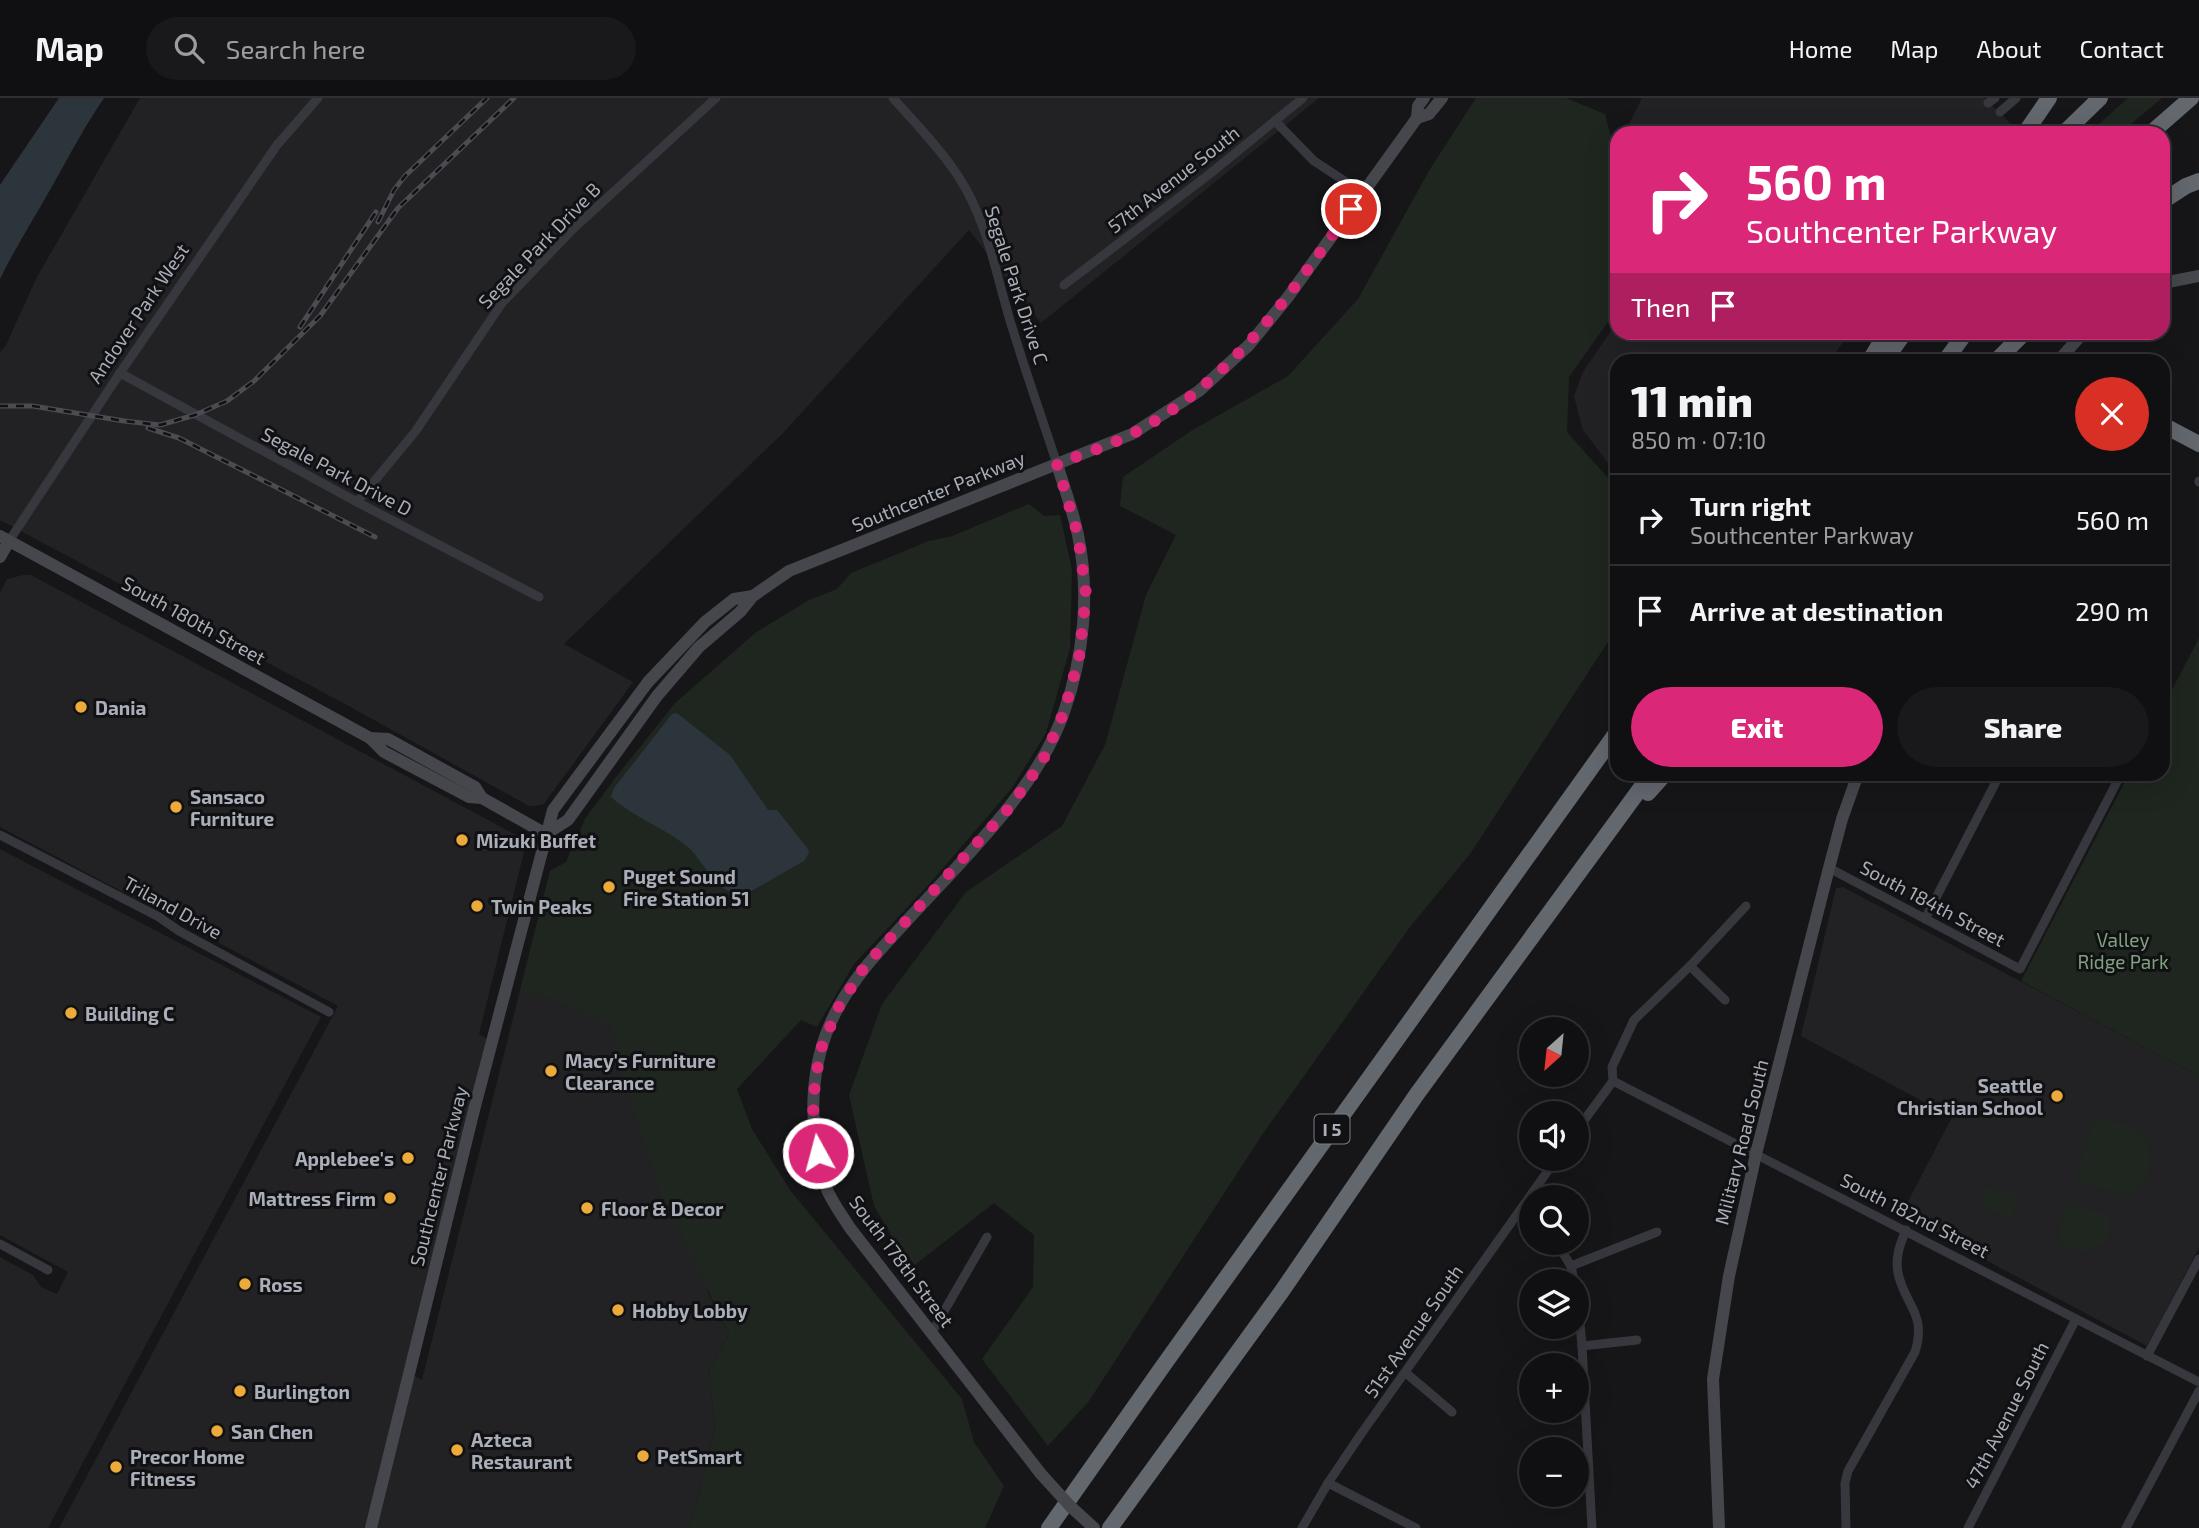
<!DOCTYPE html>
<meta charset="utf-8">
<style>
:root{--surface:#101012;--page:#19191b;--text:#f1f3f6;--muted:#9c9d9f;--line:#303032;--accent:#db2777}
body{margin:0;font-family:"Exo 2",sans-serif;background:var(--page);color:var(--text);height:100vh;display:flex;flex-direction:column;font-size:26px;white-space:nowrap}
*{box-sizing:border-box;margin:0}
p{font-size:23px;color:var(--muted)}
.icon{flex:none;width:38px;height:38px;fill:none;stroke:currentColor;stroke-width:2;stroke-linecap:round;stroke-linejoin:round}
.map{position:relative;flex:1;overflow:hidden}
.side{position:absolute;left:1610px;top:256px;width:560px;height:427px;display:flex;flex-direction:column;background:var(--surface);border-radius:21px;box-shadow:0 7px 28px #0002,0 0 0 2px var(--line)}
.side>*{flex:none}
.hud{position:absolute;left:1610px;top:28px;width:560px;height:214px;border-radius:21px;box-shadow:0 7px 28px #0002,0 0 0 2px var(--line);background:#db2777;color:#fff;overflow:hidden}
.needle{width:46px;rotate:207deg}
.buttons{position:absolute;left:1519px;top:919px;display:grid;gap:14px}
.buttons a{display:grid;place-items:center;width:70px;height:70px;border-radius:50%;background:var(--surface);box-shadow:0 7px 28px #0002,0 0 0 2px var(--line);font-size:35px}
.pin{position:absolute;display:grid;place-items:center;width:60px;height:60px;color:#fff;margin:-30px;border:4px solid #fff;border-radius:50%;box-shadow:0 2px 7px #0007}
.me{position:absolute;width:77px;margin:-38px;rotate:353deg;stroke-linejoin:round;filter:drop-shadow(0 0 5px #0008)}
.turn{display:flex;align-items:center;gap:24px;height:147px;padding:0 21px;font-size:32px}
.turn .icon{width:91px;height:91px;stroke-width:2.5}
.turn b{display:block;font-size:49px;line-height:60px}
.then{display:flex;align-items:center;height:66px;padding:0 21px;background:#0003;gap:14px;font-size:26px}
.round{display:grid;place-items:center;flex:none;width:74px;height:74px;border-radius:37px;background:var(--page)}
.overview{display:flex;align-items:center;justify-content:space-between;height:119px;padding:0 21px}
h1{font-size:42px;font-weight:800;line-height:52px}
.button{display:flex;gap:14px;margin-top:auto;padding:14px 21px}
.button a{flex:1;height:80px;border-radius:42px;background:var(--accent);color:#fff;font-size:28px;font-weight:800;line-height:80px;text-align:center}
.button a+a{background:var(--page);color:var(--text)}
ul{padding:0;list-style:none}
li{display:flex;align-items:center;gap:21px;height:91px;padding:0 21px;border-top:2px solid var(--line)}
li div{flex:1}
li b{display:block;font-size:26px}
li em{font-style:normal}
header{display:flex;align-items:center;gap:42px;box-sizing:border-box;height:98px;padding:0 35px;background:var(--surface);border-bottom:2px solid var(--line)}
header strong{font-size:33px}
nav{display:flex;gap:38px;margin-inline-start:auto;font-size:24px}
.search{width:490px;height:63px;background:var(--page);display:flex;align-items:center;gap:18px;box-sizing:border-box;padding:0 24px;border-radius:38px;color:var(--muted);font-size:26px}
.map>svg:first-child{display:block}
.built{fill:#222225}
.green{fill:#1e261f}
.water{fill:#2d353c}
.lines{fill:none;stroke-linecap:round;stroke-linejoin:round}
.street{stroke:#37383d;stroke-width:9}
.secondary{stroke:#45474d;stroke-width:12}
.highway{stroke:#63676e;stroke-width:16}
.rail-casing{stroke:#4a4c52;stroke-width:5}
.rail{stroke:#111113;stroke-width:2.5;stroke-dasharray:8;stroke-linecap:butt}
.secondary-bridge{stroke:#45474d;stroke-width:12}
.route{stroke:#db2777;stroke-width:12;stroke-dasharray:0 21.6}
.poi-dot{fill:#ecaa3a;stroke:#111113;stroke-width:2.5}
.labels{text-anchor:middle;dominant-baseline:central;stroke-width:6;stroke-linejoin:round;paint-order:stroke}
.shield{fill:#111113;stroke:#7b7f86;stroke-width:2}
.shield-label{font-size:18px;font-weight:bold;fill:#a9aeb8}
.street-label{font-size:19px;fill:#a9aeb8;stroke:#111113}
.poi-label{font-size:19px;font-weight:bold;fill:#a9aeb8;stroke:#111113;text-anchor:start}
.park-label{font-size:19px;fill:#80a281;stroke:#111113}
</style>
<header>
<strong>Map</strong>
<div class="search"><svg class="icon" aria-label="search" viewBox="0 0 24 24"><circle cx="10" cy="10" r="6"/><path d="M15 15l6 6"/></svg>Search here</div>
<nav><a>Home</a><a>Map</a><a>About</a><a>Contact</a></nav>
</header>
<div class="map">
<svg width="2199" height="1430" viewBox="0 0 2199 1430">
<rect width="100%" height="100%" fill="#161618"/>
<!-- built -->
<g class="built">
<polygon points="140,0 1319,0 1041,225 969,132 783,335 564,546 633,584 544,706 535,708 529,708 345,606 0,422 0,254 5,249 37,179"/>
<polygon points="1642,0 1984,0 2010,25 2002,35 1628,35 1629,26"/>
<polygon points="1617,224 1617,234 1850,235 1830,262 1617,262 1617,377 1583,332 1574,298 1583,274"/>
<polygon points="23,477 31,477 516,737 521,744 524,754 479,936 492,944 410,1275 422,1282 550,773 566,764 585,721 594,708 708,1195 729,1236 709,1273 715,1330 693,1420 686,1430 59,1430 338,908 0,729 0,495 7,481"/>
<polygon points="0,751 321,919 48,1430 0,1430 0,1159 33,1177 41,1189 57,1196 68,1174 0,1137"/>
<polygon points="1843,789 2199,978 2199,1150 2147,1248 1901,1117 1952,1019 1801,938 1836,790"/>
</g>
<!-- green -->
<g class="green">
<polygon points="1476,0 1566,0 1605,16 1617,61 1617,211 1569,279 1567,334 1617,390 1617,530 1470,756 1410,829 1262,1037 1089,1303 1048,1348 982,1261 1033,1189 1034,1137 994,1105 911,1170 874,1108 849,997 882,906 966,794 1062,728 1105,647 1146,497 1176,437 1120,408 1123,379 1191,333 1288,278 1358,201 1430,71"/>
<polygon points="2128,0 2162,0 2120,35 2089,35"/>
<polygon points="1029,406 1044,418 1060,417 1072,472 1070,550 1046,635 1012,690 932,783 854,866 817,929 801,922 737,991 752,1031 790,1092 962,1301 974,1344 1004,1388 985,1430 686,1430 693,1420 715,1330 709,1273 729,1236 660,1094 623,982 612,928 543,897 527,896 520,892 550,773 566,764 585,721 616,679 675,605 755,535 809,502 837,491 851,475 929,443 952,438"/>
<polygon points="2199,540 2199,978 2021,883 2129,676 2163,676 2163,609"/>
<path d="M2105,1022C2118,1025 2138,1028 2146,1040C2147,1043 2147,1047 2148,1050C2152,1072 2148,1085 2129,1098L2079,1084L2076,1080L2093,1024Z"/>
<polygon points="1984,1088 2019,1097 2011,1123 1979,1106"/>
<path d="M2072,1106L2108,1117C2115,1141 2102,1151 2080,1154L2063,1146L2058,1137L2067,1107Z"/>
</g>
<!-- water -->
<g class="water">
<path d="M59,0H104C85,28 70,56 54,85C36,117 16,148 0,181V87Z"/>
<path d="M677,615L730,657L768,712H777L808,751L809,755L804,763L746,796C717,799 706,766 689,750C667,731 633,719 611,699L614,690L672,616Z"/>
</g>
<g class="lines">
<!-- street -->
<g class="street">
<path d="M893,0C915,25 940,50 958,78C988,123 996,178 1012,229C1026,275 1042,320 1057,366"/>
<polyline points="1988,5 1995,0"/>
<polyline points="2000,14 2016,0"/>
<polyline points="1275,23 1314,63 1363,95"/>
<polyline points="1064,187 1207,78 1303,0"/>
<polyline points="120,275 357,404 539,499"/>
<polyline points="2199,383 2199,384"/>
<polyline points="357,404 415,334 502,205 573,131 716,0"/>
<polyline points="9,443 120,275 277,47 318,0"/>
<polyline points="0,737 159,819 179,833 329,914"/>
<polyline points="1829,770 2020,871 2121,676"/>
<polyline points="1925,821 2000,676"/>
<polyline points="1690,868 1725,902"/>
<polyline points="1613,983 2199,1284"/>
<polyline points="1577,1032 1613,983 1612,969 1634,922 1690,868 1746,808"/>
<polyline points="1556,1144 1571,1168 1574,1183"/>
<polyline points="0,1146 48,1172"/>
<polyline points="1571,1168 1657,1134"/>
<polyline points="1577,1194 1582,1248 1592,1430"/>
<polyline points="932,1234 987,1139"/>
<polyline points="1582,1248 1637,1242"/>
<polyline points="2147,1258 2199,1161"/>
<polyline points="1406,1275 1452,1314"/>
<polyline points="1328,1385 1416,1430"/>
<polyline points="1302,1430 1328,1385 1361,1336 1557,1060"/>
<path d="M1846,1430L1845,1385L1848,1373L1915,1254C1927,1215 1905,1208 1898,1175C1895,1159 1900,1146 1906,1132"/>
<polyline points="1968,1430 2076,1221"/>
<polyline points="2126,1430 2199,1293"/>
</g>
<!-- secondary -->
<g class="secondary">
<polyline points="1417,20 1429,16 1442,0"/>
<polyline points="2163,185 2199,178"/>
<polyline points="2059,262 2084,234"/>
<polyline points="0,438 370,640 384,654 469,699 482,700 546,736"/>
<polyline points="0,459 9,443"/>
<polyline points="370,640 388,641 475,689 482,700"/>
<polyline points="546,736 568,722 657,598 699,549 740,514 753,498 789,473 1132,336 1199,293 1249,247 1288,199 1417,20 1418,8 1424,0"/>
<path d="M1041,1376L850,1130C842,1117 831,1103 826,1089C807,1031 808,964 838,910C855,878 879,853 903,827C959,765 1037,693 1064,614C1084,558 1090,495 1078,437C1073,413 1064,389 1057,366"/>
<polyline points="371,1430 474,1012 553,712 648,584 705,524 734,501 753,498"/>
<polyline points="1719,1430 1713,1281 1729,1178 1756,1056 1829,770 1842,721 1858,676"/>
</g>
<!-- highway -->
<g class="highway">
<polyline points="2025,35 2049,0"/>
<polyline points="2064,35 2100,0"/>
<polyline points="2151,35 2191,0"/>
<polyline points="2163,103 2186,88 2199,83"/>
<polyline points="1870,262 1887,234"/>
<polyline points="1885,262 1905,234"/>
<polyline points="1946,262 1966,234"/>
<polyline points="1997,262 2025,234"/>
<polyline points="2163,327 2199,346"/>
<polyline points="1648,695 1665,676"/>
<polyline points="1049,1430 1163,1268 1617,634"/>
<polyline points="1110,1430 1282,1193 1417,996 1651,676"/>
</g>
<defs>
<g id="rail">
<polyline points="378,124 394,92 405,78 487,0"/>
<polyline points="300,229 376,114"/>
<polyline points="0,308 33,308 124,323 160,327 195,317 227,303 254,283 320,218 398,110 514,0"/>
<polyline points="148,330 179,340 375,439"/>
</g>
</defs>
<!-- rail casing -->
<use href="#rail" class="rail-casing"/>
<!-- rail -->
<use href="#rail" class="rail"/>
<!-- secondary-bridge -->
<polyline class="secondary-bridge" points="1041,1376 1070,1408 1094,1430"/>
</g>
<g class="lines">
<!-- route -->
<path class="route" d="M818,1055L814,1040L813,1001L820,953L838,910L865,868L1009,710L1042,664L1064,614L1079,560L1086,496L1078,437L1057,366C1082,356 1108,348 1132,336C1232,283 1287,201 1351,111"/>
</g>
<!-- markers -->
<g class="poi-dot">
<circle cx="81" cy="609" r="7"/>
<circle cx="176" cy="709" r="7"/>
<circle cx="462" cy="742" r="7"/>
<circle cx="609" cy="789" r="7"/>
<circle cx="477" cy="808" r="7"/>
<circle cx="71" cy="915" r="7"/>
<circle cx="551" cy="973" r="7"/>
<circle cx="2057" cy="998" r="7"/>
<circle cx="408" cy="1060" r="7"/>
<circle cx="390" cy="1100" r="7"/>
<circle cx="587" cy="1110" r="7"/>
<circle cx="245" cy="1186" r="7"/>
<circle cx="618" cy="1212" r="7"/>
<circle cx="240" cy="1293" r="7"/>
<circle cx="217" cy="1333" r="7"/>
<circle cx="457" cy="1352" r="7"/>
<circle cx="643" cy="1358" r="7"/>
<circle cx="116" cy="1369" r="7"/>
</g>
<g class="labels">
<!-- shield labels -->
<rect class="shield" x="1314.5" y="1016.5" width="35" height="29" rx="5"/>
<g class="shield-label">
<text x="1332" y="1031">I 5</text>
</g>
<!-- street labels -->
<g class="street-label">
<text transform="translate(1173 81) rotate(-38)">57th Avenue South</text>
<text transform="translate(539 147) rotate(-46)">Segale Park Drive B</text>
<text transform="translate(1017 187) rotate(72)">Segale Park Drive C</text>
<text transform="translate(138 215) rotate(-56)">Andover Park West</text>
<text transform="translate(337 373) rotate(28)">Segale Park Drive D</text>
<text transform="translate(938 393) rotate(-22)">Southcenter Parkway</text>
<text transform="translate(194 522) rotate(29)">South 180th Street</text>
<text transform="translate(1933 805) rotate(28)">South 184th Street</text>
<text transform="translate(173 809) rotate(29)">Triland Drive</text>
<text transform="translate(1741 1044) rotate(-76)">Military Road South</text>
<text transform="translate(438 1078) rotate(-76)">Southcenter Parkway</text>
<text transform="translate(1915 1117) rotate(27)">South 182nd Street</text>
<text transform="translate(902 1163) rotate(53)">South 178th Street</text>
<text transform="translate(1413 1233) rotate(-55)">51st Avenue South</text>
<text transform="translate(2006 1317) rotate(-63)">47th Avenue South</text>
</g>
<!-- poi labels -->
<g class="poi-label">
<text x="95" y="609">Dania</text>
<text x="190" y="698">Sansaco<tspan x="190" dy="22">Furniture</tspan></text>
<text x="476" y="742">Mizuki Buffet</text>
<text x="623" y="778">Puget Sound<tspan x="623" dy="22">Fire Station 51</tspan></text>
<text x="491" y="808">Twin Peaks</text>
<text x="85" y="915">Building C</text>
<text x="565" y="962">Macy's Furniture<tspan x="565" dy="22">Clearance</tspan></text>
<text x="2043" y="987" text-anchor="end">Seattle<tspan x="2043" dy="22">Christian School</tspan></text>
<text x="394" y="1060" text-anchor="end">Applebee's</text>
<text x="376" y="1100" text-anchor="end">Mattress Firm</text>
<text x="601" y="1110">Floor &amp; Decor</text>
<text x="259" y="1186">Ross</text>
<text x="632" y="1212">Hobby Lobby</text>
<text x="254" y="1293">Burlington</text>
<text x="231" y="1333">San Chen</text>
<text x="471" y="1341">Azteca<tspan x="471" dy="22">Restaurant</tspan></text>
<text x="130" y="1358">Precor Home<tspan x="130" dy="22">Fitness</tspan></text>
<text x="657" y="1358">PetSmart</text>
</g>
<!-- park labels -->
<g class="park-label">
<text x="2123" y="841">Valley<tspan x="2123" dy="22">Ridge Park</tspan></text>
</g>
</g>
</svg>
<div class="buttons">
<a><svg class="needle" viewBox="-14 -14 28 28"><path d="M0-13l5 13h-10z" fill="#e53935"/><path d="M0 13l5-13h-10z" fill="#9c9d9f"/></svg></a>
<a><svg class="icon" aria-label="sound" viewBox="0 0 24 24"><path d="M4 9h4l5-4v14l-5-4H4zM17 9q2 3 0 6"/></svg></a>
<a><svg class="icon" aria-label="search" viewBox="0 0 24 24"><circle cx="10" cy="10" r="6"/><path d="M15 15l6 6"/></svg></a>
<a><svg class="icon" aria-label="layers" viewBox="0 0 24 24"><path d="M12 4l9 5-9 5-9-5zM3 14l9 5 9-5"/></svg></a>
<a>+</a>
<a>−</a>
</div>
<div class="pin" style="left:1351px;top:111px;background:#d93025"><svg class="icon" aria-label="arrive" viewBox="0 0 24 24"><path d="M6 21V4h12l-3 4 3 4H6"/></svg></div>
<svg class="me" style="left:818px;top:1055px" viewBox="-20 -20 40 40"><circle r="17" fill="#db2777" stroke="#fff" stroke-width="3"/><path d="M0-11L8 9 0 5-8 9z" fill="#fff"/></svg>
<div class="hud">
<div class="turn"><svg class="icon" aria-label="right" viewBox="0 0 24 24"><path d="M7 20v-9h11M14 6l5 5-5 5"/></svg><div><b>560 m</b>Southcenter Parkway</div></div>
<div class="then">Then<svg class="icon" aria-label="arrive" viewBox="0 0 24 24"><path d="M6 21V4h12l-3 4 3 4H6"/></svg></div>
</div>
<section class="side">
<div class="overview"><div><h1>11 min</h1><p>850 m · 07:10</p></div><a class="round" style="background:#d93025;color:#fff"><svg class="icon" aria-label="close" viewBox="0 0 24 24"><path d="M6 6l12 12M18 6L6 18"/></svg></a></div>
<ul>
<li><svg class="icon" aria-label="right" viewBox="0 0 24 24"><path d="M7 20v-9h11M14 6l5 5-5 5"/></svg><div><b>Turn right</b><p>Southcenter Parkway</p></div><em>560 m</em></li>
<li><svg class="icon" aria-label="arrive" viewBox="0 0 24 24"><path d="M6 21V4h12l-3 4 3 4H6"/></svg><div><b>Arrive at destination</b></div><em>290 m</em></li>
</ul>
<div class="button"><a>Exit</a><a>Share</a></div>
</section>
</div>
